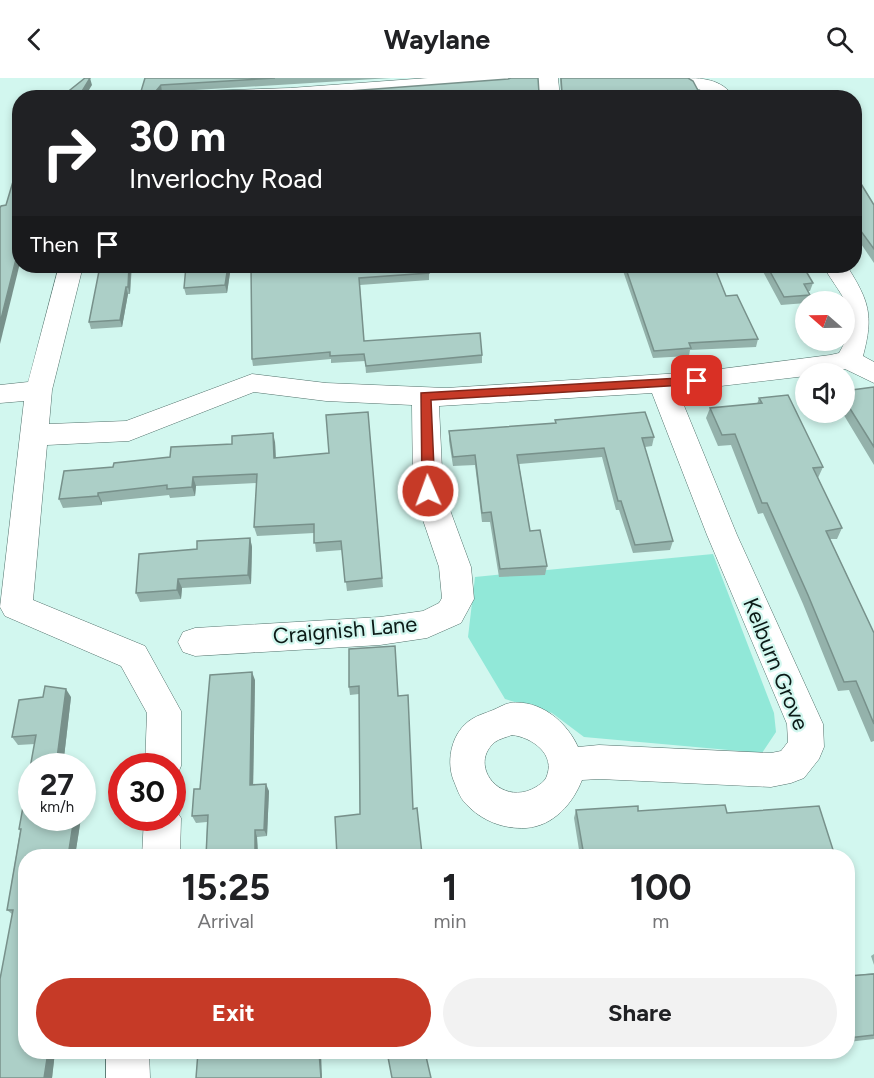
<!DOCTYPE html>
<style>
:root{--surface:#fff;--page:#f2f2f2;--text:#202124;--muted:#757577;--accent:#c63a27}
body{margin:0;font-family:Figtree,sans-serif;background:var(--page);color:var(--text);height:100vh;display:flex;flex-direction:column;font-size:22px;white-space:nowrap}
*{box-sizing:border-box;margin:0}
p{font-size:20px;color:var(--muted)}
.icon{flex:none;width:33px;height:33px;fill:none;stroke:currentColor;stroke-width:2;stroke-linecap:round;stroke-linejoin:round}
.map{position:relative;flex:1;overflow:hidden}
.panel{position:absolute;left:18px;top:771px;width:837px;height:210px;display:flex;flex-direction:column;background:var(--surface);border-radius:24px;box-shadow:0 3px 9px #0003}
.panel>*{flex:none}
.top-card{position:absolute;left:12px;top:12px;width:850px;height:183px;border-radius:24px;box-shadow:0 3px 9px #0003;background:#202124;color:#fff;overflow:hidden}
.needle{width:39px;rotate:290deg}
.fabs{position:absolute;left:795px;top:213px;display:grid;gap:12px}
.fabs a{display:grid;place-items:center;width:60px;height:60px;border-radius:50%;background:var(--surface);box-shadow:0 3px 9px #0003;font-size:30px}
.speed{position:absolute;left:18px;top:675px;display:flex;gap:12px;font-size:30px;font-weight:700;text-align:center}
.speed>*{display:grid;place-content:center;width:78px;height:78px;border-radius:50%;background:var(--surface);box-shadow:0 3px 9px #0003;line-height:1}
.speed small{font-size:15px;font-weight:400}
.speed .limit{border:9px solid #d22;background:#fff;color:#111}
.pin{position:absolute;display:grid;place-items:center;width:51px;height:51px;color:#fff;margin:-26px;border-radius:12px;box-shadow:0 3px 9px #0006}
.me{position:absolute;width:66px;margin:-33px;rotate:358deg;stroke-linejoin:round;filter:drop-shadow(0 0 4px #0008)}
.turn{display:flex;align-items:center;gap:21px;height:126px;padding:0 18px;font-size:27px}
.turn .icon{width:78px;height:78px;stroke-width:2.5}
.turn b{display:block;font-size:42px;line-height:51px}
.then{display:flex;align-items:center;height:57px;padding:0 18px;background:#0003;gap:12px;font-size:22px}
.eta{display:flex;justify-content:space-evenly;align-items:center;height:102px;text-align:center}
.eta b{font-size:36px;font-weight:700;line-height:42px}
.primary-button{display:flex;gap:12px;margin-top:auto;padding:12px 18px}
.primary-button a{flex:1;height:69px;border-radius:36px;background:var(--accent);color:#fff;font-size:24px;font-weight:700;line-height:69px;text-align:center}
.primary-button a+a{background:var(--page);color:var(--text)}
header{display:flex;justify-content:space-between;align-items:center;height:78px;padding:0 18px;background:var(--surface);font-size:27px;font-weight:700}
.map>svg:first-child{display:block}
.green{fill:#91e8d8}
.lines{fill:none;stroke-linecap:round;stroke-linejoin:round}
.street-casing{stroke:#52726c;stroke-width:1}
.street{fill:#fff;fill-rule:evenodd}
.wall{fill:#94b2ab}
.shaded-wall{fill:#78918b}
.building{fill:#accfc7;stroke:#78918b;stroke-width:1.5}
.route{fill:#c63a27;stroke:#812619;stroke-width:1.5}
.labels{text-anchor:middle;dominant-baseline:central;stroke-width:4.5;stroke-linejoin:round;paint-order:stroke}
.street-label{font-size:22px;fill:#0c1a17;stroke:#d2f7ef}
</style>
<header><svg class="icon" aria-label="back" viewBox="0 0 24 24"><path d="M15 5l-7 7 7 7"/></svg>Waylane<svg class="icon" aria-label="search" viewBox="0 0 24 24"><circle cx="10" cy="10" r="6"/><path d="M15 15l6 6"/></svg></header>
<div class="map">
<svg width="874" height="1000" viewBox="0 0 874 1000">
<rect width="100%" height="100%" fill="#d2f7ef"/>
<!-- green -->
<polygon class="green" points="713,476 774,635 776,654 762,675 584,659 552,635 505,621 468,559 475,499"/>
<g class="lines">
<defs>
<g id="street">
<polygon points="428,0 517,0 514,4 507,6 323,20 160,20 163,16 170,14 290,10"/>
<polygon points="538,0 558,0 560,20 540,20"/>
<path d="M680,0C702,0 721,0 735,20H713C704,10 688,10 680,0Z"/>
<path d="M59,188H83L52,312L49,346L126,343L252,296L326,305L446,310L697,294L830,277L839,275C863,235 844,223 823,188H847C869,223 874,237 863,278L874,284V305L845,291L826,296H806V298L678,313L737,457L823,646L824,669L819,681L804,700L791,705L771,709L599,701L582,702C573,725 554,748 526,750C503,751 482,743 466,726C459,719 457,710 453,701C446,681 452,653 472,641C478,637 486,635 493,632C498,630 504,626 510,625C540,621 567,644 578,669L599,667L771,675L781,673L788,664L787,646L707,457L652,315L439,328L443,413L471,489L474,521L461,545L427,560L380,567L195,578L183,574L178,564L183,554L195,550L380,539L423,533L439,525L442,520L439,489L413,413L412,327L326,323L254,314L129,363L47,367L33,522L145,568L181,633V688L176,700L172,701V688H145L147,635L121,588L5,538L0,529L24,323L0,325V307L28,304ZM512,657C531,659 557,676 546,700C544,704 539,707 536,709C501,730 467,687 495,664C499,661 507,659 512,657Z"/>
<polygon points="172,726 181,740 180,778 142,778 144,740 172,740"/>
<polygon points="106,974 149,974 150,1000 106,1000"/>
</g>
</defs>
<!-- street casing -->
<use href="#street" class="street-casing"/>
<!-- street -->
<use href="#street" class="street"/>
</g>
<!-- wall -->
<g class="wall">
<polygon points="145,0 391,0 162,14 161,15 561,15 560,0 688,0 702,20 139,20"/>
<polygon points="855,96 874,127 874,185 855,157"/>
<polygon points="97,188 134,188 132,188 130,216 128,216 122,249 91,251 89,244 99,194"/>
<polygon points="186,188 231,188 227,215 186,217 184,210"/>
<polygon points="358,188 429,195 429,202 360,207 364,263 482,277 482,285 366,295 365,283 331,285 331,281 253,288 252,281"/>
<polygon points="623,188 714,188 726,218 758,261 756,269 690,272 689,278 653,280 622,190"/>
<polygon points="760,188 803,188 813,205 810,213 808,213 810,217 808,224 806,224 806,225 781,227"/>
<polygon points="874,309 874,387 842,334 844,334 844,313"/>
<polygon points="759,320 823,389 818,400 842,450 837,461 830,461 874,555 874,663 871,664 849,612 838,613 803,526 763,435 758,436 731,367 718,368 706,340 710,330 757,326"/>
<polygon points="368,334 383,509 347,513 342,472 316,474 314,455 257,458 254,449 257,405 196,408 195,418 170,420 169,417 102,424 102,427 63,430 59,421 113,389 170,379 275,364 276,380 329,375"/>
<polygon points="555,342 654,359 652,368 645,369 673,463 670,472 633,475 619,432 616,432 602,379 519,386 530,453 547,488 545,497 499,499 490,444 482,444 475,387 453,388 449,363 449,353 555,345"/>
<polygon points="250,460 252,469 251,506 182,510 181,521 140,524 136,515 197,471"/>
<polygon points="349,571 398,618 413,731 417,730 422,778 337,778 360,736 359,616 350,617 349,609"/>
<polygon points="255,602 253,707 269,713 267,758 257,759 258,778 206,778 207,744 196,745 192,738 200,711"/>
<polygon points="71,619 63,688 82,687 87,694 32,740 81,740 75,778 26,974 55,974 52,1000 0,1000 12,836 7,832 20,753 19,751 35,666 18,667 12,659"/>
<polygon points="576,732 638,733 727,735 835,778 580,778 574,740"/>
<polygon points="874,876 874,887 871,878"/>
<polygon points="874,895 874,961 848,964 848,898"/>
<polygon points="604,974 688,974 605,976"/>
</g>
<!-- shaded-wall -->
<g class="shaded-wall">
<polygon points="90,0 92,7 84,20 78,20"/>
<polygon points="161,7 162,14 158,20 156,13"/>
<polygon points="20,165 20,185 0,266 0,245"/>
<polygon points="129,188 131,188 130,216 128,209"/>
<polygon points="228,188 231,188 227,215 225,207"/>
<polygon points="126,209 128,216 122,249 120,242"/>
<polygon points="273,355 275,364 276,389 274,380"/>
<polygon points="193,399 196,408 195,418 192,409"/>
<polygon points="98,415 102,424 102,427 98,418"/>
<polygon points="250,460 252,469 251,506 248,497"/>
<polygon points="178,501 182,510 181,521 177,512"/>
<polygon points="252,594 255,602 253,714 250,707"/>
<polygon points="66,611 71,619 63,688 56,688"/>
<polygon points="82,687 87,694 82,726 82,688 81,688"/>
<polygon points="266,706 269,713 267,758 264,752"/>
<polygon points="74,740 81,740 75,778 68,778"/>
<polygon points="255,752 257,759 258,778 255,778"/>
<polygon points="48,974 55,974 52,1000 44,1000"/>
<polygon points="319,974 321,974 322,1000 321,1000"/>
</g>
<!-- building -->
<g class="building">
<polygon points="85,0 90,0 78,20 60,20"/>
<polygon points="145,0 275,0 161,7 156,13 158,15 322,15 508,1 511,0 538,0 539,15 562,15 561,0 688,0 693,3 702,20 139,20"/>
<polygon points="20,80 20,165 0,245 0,130 1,128 6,127"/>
<polygon points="855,96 874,127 874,171 855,145"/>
<polygon points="100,188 129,188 128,209 126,209 120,242 89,244"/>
<polygon points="186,188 228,188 225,207 184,210"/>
<polygon points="251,188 358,188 358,189 358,188 428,188 429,195 359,200 364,263 480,255 482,277 366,288 364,276 330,278 330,274 252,281"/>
<polygon points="625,188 714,188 726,218 737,217 758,261 689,265 691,270 654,273"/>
<polygon points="767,188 803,188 813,205 804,206 810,217 784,219"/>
<polygon points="874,309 874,369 844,321 844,313"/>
<polygon points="788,317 823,389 813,390 842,450 826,453 874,555 874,646 856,603 844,604 808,517 767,425 762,425 735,356 722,357 710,330 762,325 759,320"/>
<polygon points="368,334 382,500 345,504 341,463 314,465 314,446 254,449 257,396 193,399 192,409 167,411 167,407 98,415 98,418 59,421 64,393 113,389 114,385 170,379 171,369 232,366 232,358 273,355 274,380 329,375 326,337"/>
<polygon points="645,334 654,359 642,360 673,463 635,467 621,423 618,423 604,370 517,377 530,453 540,452 547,488 500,491 491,434 482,435 475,377 453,379 449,353 556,345 555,342"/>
<polygon points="250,460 248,497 178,501 177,512 136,515 139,476 197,471 197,463"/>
<polygon points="395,568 398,618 408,617 413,731 417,730 422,776 404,777 404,778 337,778 335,739 360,736 359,608 349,609 349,571"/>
<polygon points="252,594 250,707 266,706 264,752 255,752 255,778 206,778 208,737 192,738 194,711 200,711 210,597"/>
<polygon points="45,608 66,611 56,688 32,688 32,740 74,740 68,778 26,778 26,974 48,974 44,1000 0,1000 0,901 13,832 7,832 21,751 19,751 36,657 12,659 19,622 43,619"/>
<polygon points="82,687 81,688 57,688"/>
<polygon points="725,727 727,735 819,728 835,778 584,778 576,732 638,728 638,733"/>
<polygon points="874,896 874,957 848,960 848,898"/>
<polygon points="198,974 319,974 321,1000 196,1000"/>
<polygon points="387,974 425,974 431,1000 392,1000"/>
</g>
<!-- route -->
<polygon class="route" points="697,299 701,300 701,306 431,322 435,413 428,418 422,413 421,315"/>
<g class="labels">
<!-- street labels -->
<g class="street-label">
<text transform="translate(345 552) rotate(-5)">Craignish Lane</text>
<text transform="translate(776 586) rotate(68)">Kelburn Grove</text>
</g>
</g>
</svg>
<div class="fabs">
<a><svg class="needle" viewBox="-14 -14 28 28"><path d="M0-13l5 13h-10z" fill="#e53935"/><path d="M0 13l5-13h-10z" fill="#757577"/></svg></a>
<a><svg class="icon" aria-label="sound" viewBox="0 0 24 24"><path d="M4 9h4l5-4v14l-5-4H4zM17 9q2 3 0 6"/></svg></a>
</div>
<div class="speed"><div>27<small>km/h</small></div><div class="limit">30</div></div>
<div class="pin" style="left:697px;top:303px;background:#d93025"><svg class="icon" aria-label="arrive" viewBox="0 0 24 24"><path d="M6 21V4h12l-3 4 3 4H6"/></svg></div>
<svg class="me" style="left:428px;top:413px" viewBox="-20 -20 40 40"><circle r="17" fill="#c63a27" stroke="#fff" stroke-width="3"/><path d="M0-11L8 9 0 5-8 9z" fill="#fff"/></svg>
<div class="top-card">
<div class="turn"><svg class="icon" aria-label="right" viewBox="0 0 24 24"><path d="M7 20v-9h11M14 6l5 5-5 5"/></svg><div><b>30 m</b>Inverlochy Road</div></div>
<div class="then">Then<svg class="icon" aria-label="arrive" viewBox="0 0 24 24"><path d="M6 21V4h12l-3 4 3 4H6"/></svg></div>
</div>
<section class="panel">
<div class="eta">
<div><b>15:25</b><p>Arrival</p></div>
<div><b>1</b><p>min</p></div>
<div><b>100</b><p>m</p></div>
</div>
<div class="primary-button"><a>Exit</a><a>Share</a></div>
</section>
</div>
